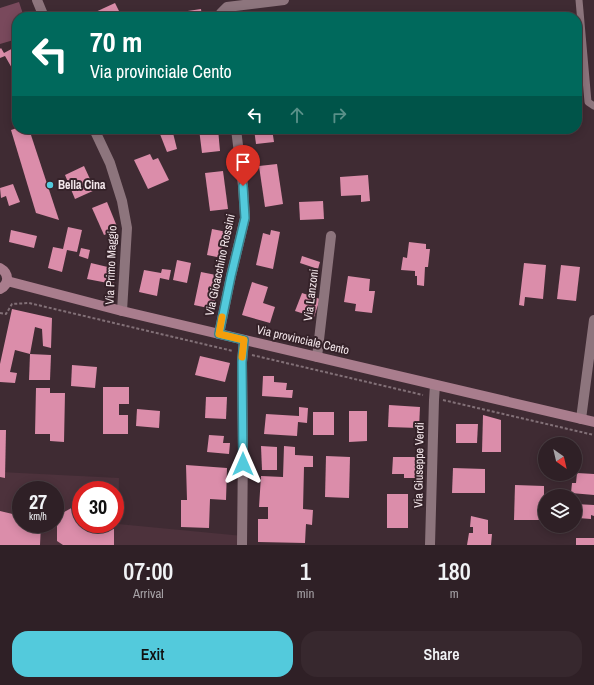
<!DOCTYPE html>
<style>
:root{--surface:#2f2026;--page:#37282e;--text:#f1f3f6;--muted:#a7a3a7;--line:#4a3e43;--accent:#53cadc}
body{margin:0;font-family:"Archivo Narrow",sans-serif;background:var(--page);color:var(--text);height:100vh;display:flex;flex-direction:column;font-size:15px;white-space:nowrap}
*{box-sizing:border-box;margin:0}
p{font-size:13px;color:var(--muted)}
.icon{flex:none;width:22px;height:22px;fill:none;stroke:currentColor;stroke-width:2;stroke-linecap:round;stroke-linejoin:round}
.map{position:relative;height:545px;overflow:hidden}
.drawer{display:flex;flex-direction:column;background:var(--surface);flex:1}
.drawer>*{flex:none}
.top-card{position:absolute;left:12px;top:12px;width:570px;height:122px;border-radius:16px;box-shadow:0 2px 10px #0003,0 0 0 1px var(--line);background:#00695c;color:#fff;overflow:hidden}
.needle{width:26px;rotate:146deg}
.controls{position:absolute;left:538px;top:437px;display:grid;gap:8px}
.controls a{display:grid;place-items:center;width:44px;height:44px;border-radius:50%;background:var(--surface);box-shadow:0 2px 10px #0003,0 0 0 1px var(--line);font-size:20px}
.speed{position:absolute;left:12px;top:481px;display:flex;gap:8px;font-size:20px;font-weight:700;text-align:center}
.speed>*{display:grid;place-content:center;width:52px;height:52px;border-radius:50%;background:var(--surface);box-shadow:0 2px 10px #0003,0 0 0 1px var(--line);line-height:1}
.speed small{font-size:10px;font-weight:400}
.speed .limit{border:6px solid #d22;background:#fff;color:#111}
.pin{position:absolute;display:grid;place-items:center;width:34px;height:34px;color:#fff;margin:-41px -17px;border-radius:50% 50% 50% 0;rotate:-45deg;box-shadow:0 0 4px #0007}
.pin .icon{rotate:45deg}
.me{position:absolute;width:44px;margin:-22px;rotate:0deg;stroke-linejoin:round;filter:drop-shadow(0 0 3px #0008)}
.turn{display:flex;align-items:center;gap:14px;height:84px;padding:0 12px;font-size:18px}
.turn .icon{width:52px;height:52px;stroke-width:2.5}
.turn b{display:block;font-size:28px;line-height:34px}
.lanes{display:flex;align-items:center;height:38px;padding:0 12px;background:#0003;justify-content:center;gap:20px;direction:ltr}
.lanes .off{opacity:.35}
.eta{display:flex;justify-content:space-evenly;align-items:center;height:68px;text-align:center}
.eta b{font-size:24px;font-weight:600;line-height:28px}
.primary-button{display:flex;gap:8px;margin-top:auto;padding:8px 12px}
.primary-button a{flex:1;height:46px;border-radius:16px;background:var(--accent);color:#111;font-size:16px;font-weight:600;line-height:46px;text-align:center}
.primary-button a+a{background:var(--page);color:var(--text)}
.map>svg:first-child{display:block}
.built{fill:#4d323c;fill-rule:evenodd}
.green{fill:#79495c}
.building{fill:#db8daa}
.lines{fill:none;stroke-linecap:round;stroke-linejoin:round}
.path{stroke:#827077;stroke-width:2;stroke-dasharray:3 2;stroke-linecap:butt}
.lane{stroke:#8d757d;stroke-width:7}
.street{stroke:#8d757d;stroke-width:10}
.secondary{stroke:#a97d8d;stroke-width:10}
.route-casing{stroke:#36838f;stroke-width:10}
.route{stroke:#53cadc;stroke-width:7}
.slow{stroke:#f59e0b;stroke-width:7}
.poi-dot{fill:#53cadc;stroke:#352229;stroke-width:1.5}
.labels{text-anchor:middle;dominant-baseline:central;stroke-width:4;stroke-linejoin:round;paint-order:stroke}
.poi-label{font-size:12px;font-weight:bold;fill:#f4e7eb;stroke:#352229;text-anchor:start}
.street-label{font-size:12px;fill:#f4e7eb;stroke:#352229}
</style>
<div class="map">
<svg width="594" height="545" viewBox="0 0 594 545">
<rect width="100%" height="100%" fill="#3f2b33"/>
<!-- built -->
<path class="built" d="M0,472L119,478L118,524L243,536L242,545H0ZM21,490H55V524H21ZM81,490H115V524H81Z"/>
<!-- green -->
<polygon class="green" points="19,2 24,17 17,17 17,39 0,44 0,8"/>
<!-- building -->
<g class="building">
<polygon points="115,3 122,17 92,17 91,14"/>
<polygon points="201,9 202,17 182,17 181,12"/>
<polygon points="336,13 337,17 316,17 316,16"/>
<polygon points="17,46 17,68 13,70 5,56 0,58 0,49 1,48 4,53"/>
<polygon points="17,128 29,129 59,220 36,213 11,130"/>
<polygon points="158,129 172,129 177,149 167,152"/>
<polygon points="199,129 218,129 220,151 202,153"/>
<polygon points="254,129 272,129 274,142 256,144"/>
<polygon points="150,154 153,160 158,158 169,180 148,189 134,160"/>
<polygon points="277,164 283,204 265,207 259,166"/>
<polygon points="84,166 95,190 75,199 65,175"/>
<polygon points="223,171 228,209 210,211 205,173"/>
<polygon points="368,175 370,201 361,202 361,195 341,196 340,177"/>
<polygon points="13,184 20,202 9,206 6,196 1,198 0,188"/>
<polygon points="323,201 324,219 300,220 299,202"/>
<polygon points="107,202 118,229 104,235 92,208"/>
<polygon points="68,227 82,230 77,252 67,250 62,272 48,268 53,247 63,249"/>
<polygon points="212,229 227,232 222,258 207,255"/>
<polygon points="11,230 37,236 34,248 9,242"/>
<polygon points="271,230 280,232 273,269 256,265 263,233 270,235"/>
<polygon points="409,242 426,244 426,249 430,249 428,267 425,267 424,286 417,285 417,276 415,276 415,271 401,270 403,257 407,258"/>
<polygon points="81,248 90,250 88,259 79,256"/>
<polygon points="302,256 320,262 318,269 300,263"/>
<polygon points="177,260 191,263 187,283 173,280"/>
<polygon points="91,263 116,269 113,284 87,279"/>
<polygon points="524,263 546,265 543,299 525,297 524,306 519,305"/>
<polygon points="561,265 580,267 576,301 557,299"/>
<polygon points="162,269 171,270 169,280 160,278 157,296 139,292 144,270 161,273"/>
<polygon points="201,272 216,275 213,295 216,296 213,309 194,305"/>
<polygon points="348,276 370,279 369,291 375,291 372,313 355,311 356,304 344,302"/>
<polygon points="252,282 268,287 263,303 275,307 270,323 242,315"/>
<polygon points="302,293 320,299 314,317 295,311"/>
<polygon points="12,309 52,318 51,348 43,346 42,329 35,327 30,354 15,350 10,372 17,373 15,383 0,382 0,364"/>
<polygon points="30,354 51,355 50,380 29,380"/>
<polygon points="200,356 230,363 225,382 195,375"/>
<polygon points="72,365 97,367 95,388 71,386"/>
<polygon points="263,376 274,376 274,382 287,383 286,390 293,390 292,398 262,396"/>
<polygon points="103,387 129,387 129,404 119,404 119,415 128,415 128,434 103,434"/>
<polygon points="36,388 50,388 50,393 65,393 64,442 50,441 50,434 35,434"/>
<polygon points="206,397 227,397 226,419 205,418"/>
<polygon points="389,405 420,407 419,428 388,427"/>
<polygon points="299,407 308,408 307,423 298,422 297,436 264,434 266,414 299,416"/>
<polygon points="137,409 160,411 159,428 136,426"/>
<polygon points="349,411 367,411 367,441 349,442"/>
<rect x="313" y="412" width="21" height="23"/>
<polygon points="483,415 501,420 501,452 482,452"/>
<polygon points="456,424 478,424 477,443 456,443"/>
<polygon points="0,430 6,430 5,478 0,477"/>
<polygon points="209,435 224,436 223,443 230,443 229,454 207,452"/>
<polygon points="261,446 277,447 277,470 262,470"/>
<polygon points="284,446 295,447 295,455 313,456 313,467 304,467 303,509 313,510 312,525 306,524 305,543 258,542 258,519 268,519 268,507 259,507 261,476 283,477"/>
<polygon points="326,456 350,457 349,498 325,497"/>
<polygon points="393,457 418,457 418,478 404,478 404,474 392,474"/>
<polygon points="186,465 227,468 226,500 210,499 209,528 181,527 181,500 187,500"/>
<polygon points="453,468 485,469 485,493 452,493"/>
<polygon points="577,473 594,474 594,495 571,493 572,483 576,483"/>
<polygon points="515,485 544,486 544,520 514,520"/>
<rect x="387" y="494" width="21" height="34"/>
<polygon points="575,504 594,505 594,516 591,515 591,519 578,518 579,515 575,514"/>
<polygon points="75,506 76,513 81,513 81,524 106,524 114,529 114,545 63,545 57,541 57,516"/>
<polygon points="0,511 21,516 21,524 41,524 40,545 0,545"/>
<polygon points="471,516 488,520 488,534 492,534 491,545 467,545 469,533 473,533 473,527 470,527"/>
<rect x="576" y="538" width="18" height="7"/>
</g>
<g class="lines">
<!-- path -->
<g class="path">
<polyline points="0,313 6,314 12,304 29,303 233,351"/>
<polyline points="252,355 423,395"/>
<polyline points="443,400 594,435"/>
</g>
<!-- lane -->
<polyline class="lane" points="579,0 588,102 594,106"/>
<!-- street -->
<g class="street">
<polyline points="37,0 44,17"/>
<polyline points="222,17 221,13 227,7 284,0"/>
<polyline points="94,129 110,163 122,201 127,228 122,311"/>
<polyline points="219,334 231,276 245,218 243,186 236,129"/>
<polyline points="317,357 331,236"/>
<polyline points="581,419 594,320"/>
<polyline points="242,545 243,449 242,362 244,340"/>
<polyline points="430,545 434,400 435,385"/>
</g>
<!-- secondary -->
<g class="secondary">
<path d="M0,268C9,273 10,284 0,289"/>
<polyline points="7,281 122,311 594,422"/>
</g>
</g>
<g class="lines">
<defs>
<polyline id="route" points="243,186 245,218 231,276 219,334 244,340 242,362 243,464"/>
</defs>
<!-- route casing -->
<use href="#route" class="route-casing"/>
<!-- route -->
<use href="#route" class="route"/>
<!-- slow -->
<polyline class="slow" points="222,317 219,334 244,340 242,357"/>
</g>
<!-- markers -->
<circle class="poi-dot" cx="50" cy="185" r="4"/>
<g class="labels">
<!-- poi labels -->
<g class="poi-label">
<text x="58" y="185">Bella Cina</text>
</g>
<!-- street labels -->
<g class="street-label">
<text transform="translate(111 265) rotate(-88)">Via Primo Maggio</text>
<text transform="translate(220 265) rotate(-78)">Via Gioacchino Rossini</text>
<text transform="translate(311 295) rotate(-83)">Via Lanzoni</text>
<text transform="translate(303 340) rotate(13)">Via provinciale Cento</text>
<text transform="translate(419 465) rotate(-89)">Via Giuseppe Verdi</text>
</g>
</g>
</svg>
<div class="controls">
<a><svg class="needle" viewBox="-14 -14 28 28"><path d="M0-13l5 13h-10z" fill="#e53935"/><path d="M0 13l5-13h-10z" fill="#a7a3a7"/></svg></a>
<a><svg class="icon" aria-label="layers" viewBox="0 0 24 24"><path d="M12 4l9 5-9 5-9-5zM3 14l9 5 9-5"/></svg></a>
</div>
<div class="speed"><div>27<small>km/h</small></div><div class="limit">30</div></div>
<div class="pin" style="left:243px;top:186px;background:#d93025"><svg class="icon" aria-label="arrive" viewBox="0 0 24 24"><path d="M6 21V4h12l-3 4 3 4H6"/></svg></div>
<svg class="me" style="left:243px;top:464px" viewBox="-20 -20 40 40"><path d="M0-17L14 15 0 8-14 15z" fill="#53cadc" stroke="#fff" stroke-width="4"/></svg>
<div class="top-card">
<div class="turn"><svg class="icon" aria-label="left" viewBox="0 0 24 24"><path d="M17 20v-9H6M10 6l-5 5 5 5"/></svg><div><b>70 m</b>Via provinciale Cento</div></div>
<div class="lanes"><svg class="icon" aria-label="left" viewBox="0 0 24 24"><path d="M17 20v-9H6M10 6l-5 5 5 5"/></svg><svg class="icon off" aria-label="ahead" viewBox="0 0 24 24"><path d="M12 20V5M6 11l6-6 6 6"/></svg><svg class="icon off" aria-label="right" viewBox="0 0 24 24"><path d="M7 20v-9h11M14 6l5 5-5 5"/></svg></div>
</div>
</div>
<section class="drawer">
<div class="eta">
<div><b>07:00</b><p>Arrival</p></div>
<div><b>1</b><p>min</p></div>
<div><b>180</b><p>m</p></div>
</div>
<div class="primary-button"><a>Exit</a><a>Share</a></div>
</section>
